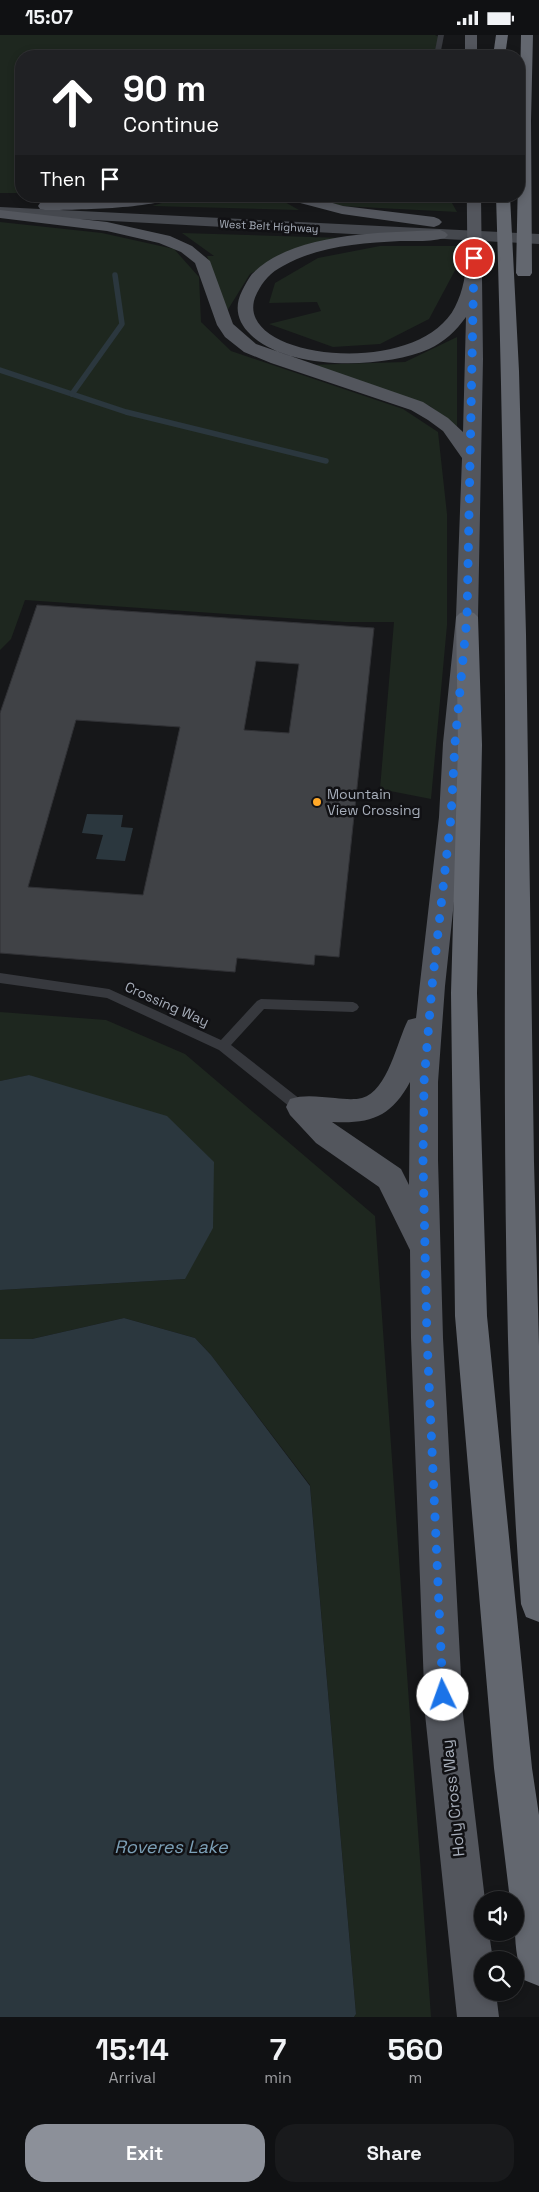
<!DOCTYPE html>
<style>
:root{--surface:#101113;--page:#191a1c;--text:#f1f3f6;--muted:#9c9da0;--line:#303133;--accent:#8c9099}
body{margin:0;font-family:"Space Grotesk",sans-serif;background:var(--page);color:var(--text);height:100vh;display:flex;flex-direction:column;font-size:19px;white-space:nowrap}
*{box-sizing:border-box;margin:0}
p{font-size:16px;color:var(--muted)}
.icon{flex:none;width:28px;height:28px;fill:none;stroke:currentColor;stroke-width:2;stroke-linecap:round;stroke-linejoin:round}
.map{position:relative;height:1982px;overflow:hidden}
.drawer{display:flex;flex-direction:column;background:var(--surface);flex:1}
.drawer>*{flex:none}
.hud{position:absolute;left:15px;top:15px;width:510px;height:152px;border-radius:20px;box-shadow:0 2px 8px #0003,0 0 0 1px var(--line);background:#202124;color:#fff;overflow:hidden}
.buttons{position:absolute;left:474px;top:1856px;display:grid;gap:10px}
.buttons a{display:grid;place-items:center;width:50px;height:50px;border-radius:50%;background:var(--surface);box-shadow:0 2px 8px #0003,0 0 0 1px var(--line);font-size:25px}
.pin{position:absolute;display:grid;place-items:center;width:42px;height:42px;color:#fff;margin:-21px;border:2px solid #fff;border-radius:50%;box-shadow:0 1px 5px #0007}
.me{position:absolute;width:55px;margin:-28px;rotate:357deg;stroke-linejoin:round;filter:drop-shadow(0 0 4px #0008)}
.turn{display:flex;align-items:center;gap:18px;height:105px;padding:0 25px;font-size:22px}
.turn .icon{width:65px;height:65px;stroke-width:2.5}
.turn b{display:block;font-size:35px;line-height:42px}
.then{display:flex;align-items:center;height:48px;padding:0 25px;background:#0003;gap:10px;font-size:19px}
.eta{display:flex;justify-content:space-evenly;align-items:center;height:85px;text-align:center}
.eta b{font-size:30px;font-weight:700;line-height:35px}
.action{display:flex;gap:10px;margin-top:auto;padding:10px 25px}
.action a{flex:1;height:58px;border-radius:20px;background:var(--accent);color:#fff;font-size:20px;font-weight:700;line-height:58px;text-align:center}
.action a+a{background:var(--page);color:var(--text)}
.status{display:flex;justify-content:space-between;align-items:center;height:35px;padding:0 25px;background:var(--surface);direction:ltr}
.status svg{height:14px;fill:currentColor}
.map>svg:first-child{display:block}
.green{fill:#1e271f}
.water{fill:#2b373e}
.lines{fill:none;stroke-linecap:round;stroke-linejoin:round}
.stream{stroke:#2b373e;stroke-width:5.5}
.building{fill:#404246;stroke:#303135;fill-rule:evenodd}
.lane{fill:#37393e;fill-rule:evenodd}
.secondary{fill:#45484e;fill-rule:evenodd}
.primary{fill:#53565d;fill-rule:evenodd}
.highway{fill:#63676f;fill-rule:evenodd}
.route{stroke:#1a73e8;stroke-width:9;stroke-dasharray:0 16.2}
.poi-dot{fill:#ffa828;stroke:#111114;stroke-width:2}
.labels{text-anchor:middle;dominant-baseline:central;stroke-width:5;stroke-linejoin:round;paint-order:stroke}
.far-street-label{font-size:11px;fill:#a7aeba;stroke:#111114}
.poi-label{font-size:14px;fill:#a7aeba;stroke:#111114;text-anchor:start}
.street-label{font-size:14px;fill:#a7aeba;stroke:#111114}
.near-street-label{font-size:16px;fill:#a7aeba;stroke:#111114}
.near-water-label{font-size:18px;font-style:italic;fill:#7ca0b7;stroke:#111114}
</style>
<div class="status"><b>15:07</b><svg viewBox="0 0 49 12"><path d="M0 12V9h3v3zM5 12V6h3v6zM10 12V3h3v9zM15 12V0h3v12zM26 1h20v11H26zM47 4h2v5h-2z"/></svg></div>
<div class="map">
<svg width="539" height="1982" viewBox="0 0 539 1982">
<rect width="100%" height="100%" fill="#161719"/>
<!-- green -->
<g class="green">
<polygon points="0,0 435,0 439,2 434,21 21,21 21,158 0,158"/>
<polygon points="185,161 274,161 299,175 152,171"/>
<polygon points="307,161 448,161 457,177 341,171"/>
<polygon points="0,187 102,198 174,214 199,242 201,287 231,316 403,374 438,397 447,479 447,590 431,764 380,754 394,587 345,587 25,565 11,604 0,615"/>
<polygon points="182,198 344,203 293,216 250,239 227,276 207,221 214,221"/>
<polygon points="380,211 457,211 460,226 429,284 380,309 333,312 269,289 321,276 317,267 269,268 275,248 318,223"/>
<polygon points="457,302 457,392 430,371 307,330 405,327"/>
<polygon points="0,977 106,985 185,1019 375,1181 431,1982 354,1982 356,1979 310,1450 211,1320 195,1303 124,1283 32,1304 0,1304 0,1255 185,1244 30,1040 0,1046"/>
</g>
<!-- water -->
<g class="water">
<polygon points="87,779 123,780 121,792 133,793 125,826 96,824 103,800 82,798"/>
<polygon points="29,1040 167,1081 214,1127 213,1193 185,1244 0,1255 0,1046"/>
<polygon points="124,1283 195,1303 211,1320 310,1451 356,1979 354,1982 0,1982 0,1304 32,1304"/>
</g>
<g class="lines">
<!-- stream -->
<g class="stream">
<polyline points="0,335 126,377 326,426"/>
<polyline points="72,359 122,289 115,240"/>
</g>
</g>
<!-- building -->
<path class="building" d="M37,570L374,593L339,922L315,920L314,930L237,923L235,937L0,918V678ZM256,626L299,629L289,698L244,695ZM76,685L180,692L143,860L28,852Z"/>
<g class="lines">
<!-- lane -->
<g class="lane">
<polygon points="438,0 444,0 440,21 434,21"/>
<polygon points="0,938 109,954 221,1005 257,966 261,964 353,967 357,969 359,972 357,975 353,977 264,974 231,1010 305,1068 307,1072 305,1076 300,1077 295,1076 219,1015 107,963 0,948"/>
</g>
<!-- secondary -->
<polygon class="secondary" points="0,172 539,199 539,209 0,180"/>
<!-- primary -->
<g class="primary">
<rect x="465" y="0" width="12" height="21"/>
<path d="M135,161H172C162,174 65,175 45,175L40,174L38,171L40,168L45,167Z"/>
<polygon points="283,161 308,161 343,171 434,182 439,184 442,187 439,190 434,192 342,179 285,164"/>
<path d="M467,161H481L483,324L478,582L467,708L463,782L445,951L438,1047V1125L443,1303L463,1679L485,1865H482V1898H489L493,1925H482V1958H496L499,1982H457L425,1679L411,1303L410,1215L379,1152L316,1108L290,1080L286,1072L290,1064C305,1059 320,1062 335,1063C344,1064 354,1065 362,1063C388,1056 397,1006 408,985L416,983L439,782L443,708L456,582L462,423L443,396L428,385L411,375L271,328L244,317L225,302L217,290L195,228L181,217L159,208L107,196L0,183V175L107,187L170,201L192,211L210,226L233,289L256,309L423,367L448,383L463,397L466,282C456,296 444,307 429,314C383,334 289,336 251,300C237,287 234,272 242,256C245,250 248,244 252,239C294,196 384,198 440,195L445,197L448,200L445,203C431,207 415,206 400,206C361,208 318,211 283,231C271,237 263,246 257,258C224,323 417,347 455,272C472,239 466,198 467,161ZM410,1047L409,1150L401,1134L332,1087C371,1089 391,1082 410,1047Z"/>
</g>
<!-- highway -->
<g class="highway">
<polygon points="496,0 508,0 505,21 493,21"/>
<polygon points="521,0 533,0 531,85 532,238 530,241 518,241 516,238"/>
<path d="M496,161H510L519,336L526,599L534,1127L539,1311V1587L526,1582L521,1569C502,1319 505,1070 505,819C506,600 503,381 496,161Z"/>
<path d="M467,576L474,578L478,582L482,710L477,958L487,1281L532,1733L539,1780V1951L524,1945C513,1918 515,1893 515,1865H510L494,1733L455,1281L451,958L458,710L456,582L460,578Z"/>
</g>
</g>
<g class="lines">
<!-- route -->
<polyline class="route" points="443,1660 427,1303 423,1125 424,1047 432,951 451,782 455,708 467,582 474,223"/>
</g>
<!-- markers -->
<circle class="poi-dot" cx="317" cy="767" r="5"/>
<g class="labels">
<!-- far-street labels -->
<g class="far-street-label">
<text transform="translate(269 191) rotate(3)">West Belt Highway</text>
</g>
<!-- poi labels -->
<g class="poi-label">
<text x="327" y="759">Mountain<tspan x="327" dy="16">View Crossing</tspan></text>
</g>
<!-- street labels -->
<g class="street-label">
<text transform="translate(167 969) rotate(24)">Crossing Way</text>
</g>
<!-- near-street labels -->
<g class="near-street-label">
<text transform="translate(453 1763) rotate(-96)">Holy Cross Way</text>
</g>
<!-- near-water labels -->
<g class="near-water-label">
<text x="171" y="1811">Roveres Lake</text>
</g>
</g>
</svg>
<div class="buttons">
<a><svg class="icon" aria-label="sound" viewBox="0 0 24 24"><path d="M4 9h4l5-4v14l-5-4H4zM17 9q2 3 0 6"/></svg></a>
<a><svg class="icon" aria-label="search" viewBox="0 0 24 24"><circle cx="10" cy="10" r="6"/><path d="M15 15l6 6"/></svg></a>
</div>
<div class="pin" style="left:474px;top:223px;background:#d93025"><svg class="icon" aria-label="arrive" viewBox="0 0 24 24"><path d="M6 21V4h12l-3 4 3 4H6"/></svg></div>
<svg class="me" style="left:443px;top:1660px" viewBox="-20 -20 40 40"><circle r="19" fill="#fff"/><path d="M0-13L10 11 0 6-10 11z" fill="#1a73e8"/></svg>
<div class="hud">
<div class="turn"><svg class="icon" aria-label="ahead" viewBox="0 0 24 24"><path d="M12 20V5M6 11l6-6 6 6"/></svg><div><b>90 m</b>Continue</div></div>
<div class="then">Then<svg class="icon" aria-label="arrive" viewBox="0 0 24 24"><path d="M6 21V4h12l-3 4 3 4H6"/></svg></div>
</div>
</div>
<section class="drawer">
<div class="eta">
<div><b>15:14</b><p>Arrival</p></div>
<div><b>7</b><p>min</p></div>
<div><b>560</b><p>m</p></div>
</div>
<div class="action"><a>Exit</a><a>Share</a></div>
</section>
